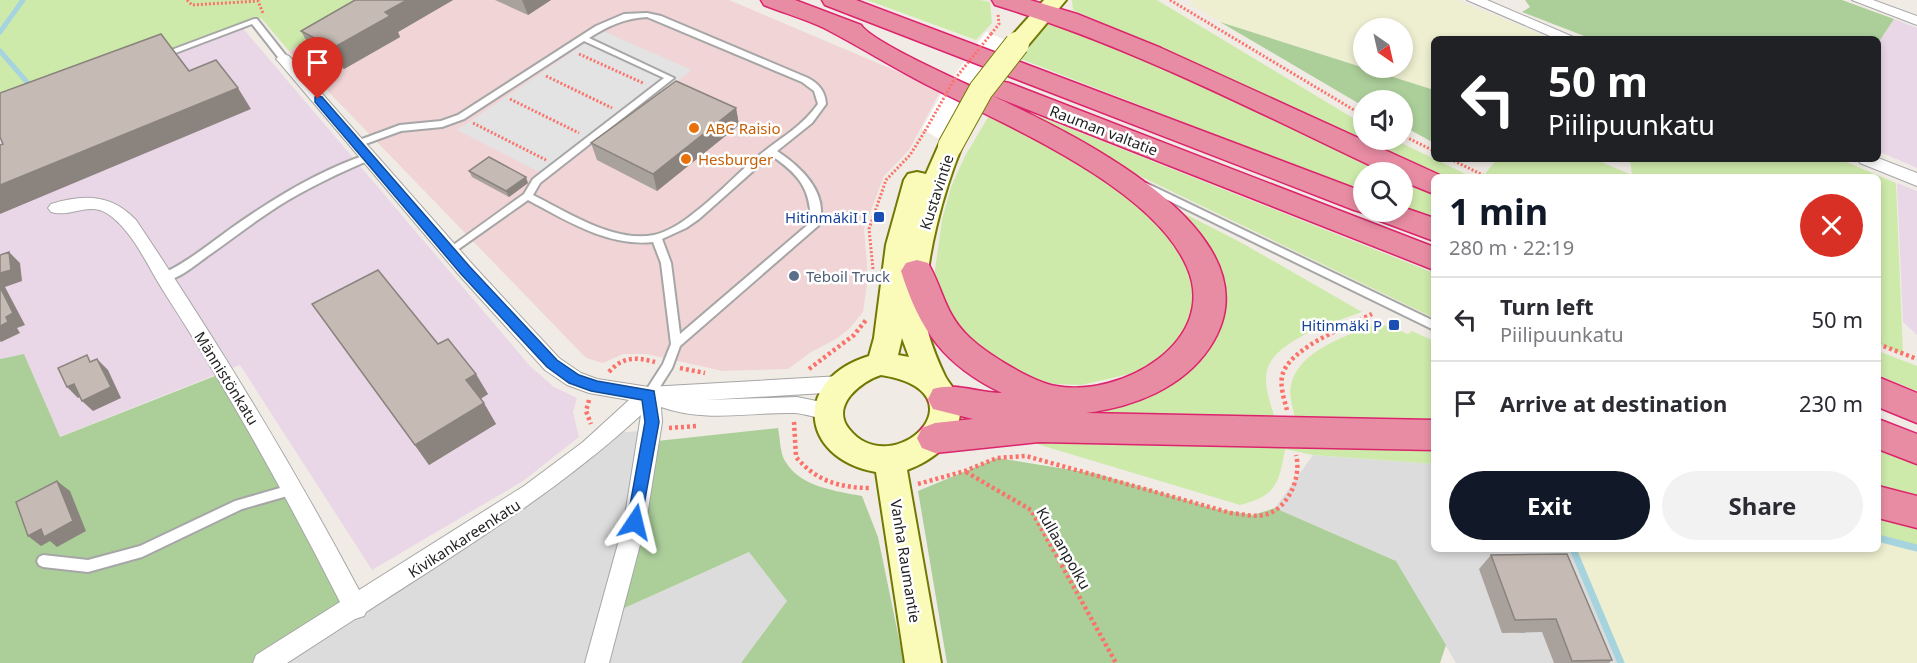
<!DOCTYPE html>
<meta charset="utf-8">
<style>
:root{--surface:#fff;--page:#f2f2f3;--text:#2b2b33;--muted:#7c7c81;--line:#e1e1e2;--accent:#111827}
body{margin:0;font-family:"Noto Sans",sans-serif;background:var(--page);color:var(--text);height:100vh;display:flex;flex-direction:column;font-size:22px;white-space:nowrap}
*{box-sizing:border-box;margin:0}
p{font-size:20px;color:var(--muted)}
.icon{flex:none;width:33px;height:33px;fill:none;stroke:currentColor;stroke-width:2;stroke-linecap:round;stroke-linejoin:round}
.map{position:relative;flex:1;overflow:hidden}
.panel{position:absolute;left:1431px;top:174px;width:450px;height:378px;display:flex;flex-direction:column;background:var(--surface);border-radius:9px;box-shadow:0 3px 9px #0003}
.panel>*{flex:none}
.guide{position:absolute;left:1431px;top:36px;width:450px;height:126px;border-radius:9px;box-shadow:0 3px 9px #0003;background:#202124;color:#fff;overflow:hidden}
.needle{width:39px;rotate:146deg}
.fabs{position:absolute;left:1353px;top:18px;display:grid;gap:12px}
.fabs a{display:grid;place-items:center;width:60px;height:60px;border-radius:50%;background:var(--surface);box-shadow:0 3px 9px #0003;font-size:30px}
.pin{position:absolute;display:grid;place-items:center;width:51px;height:51px;color:#fff;margin:-62px -26px;border-radius:50% 50% 50% 0;rotate:-45deg;box-shadow:0 0 6px #0007}
.pin .icon{rotate:45deg}
.me{position:absolute;width:66px;margin:-33px;rotate:10deg;stroke-linejoin:round;filter:drop-shadow(0 0 4px #0008)}
.turn{display:flex;align-items:center;gap:21px;height:126px;padding:0 18px;font-size:27px}
.turn .icon{width:78px;height:78px;stroke-width:2.5}
.turn b{display:block;font-size:42px;line-height:51px}
.round{display:grid;place-items:center;flex:none;width:63px;height:63px;border-radius:32px;background:var(--page)}
.headline{display:flex;align-items:center;justify-content:space-between;height:102px;padding:0 18px}
h1{font-size:36px;font-weight:700;line-height:45px;color:var(--accent)}
.cta{display:flex;gap:12px;margin-top:auto;padding:12px 18px}
.cta a{flex:1;height:69px;border-radius:36px;background:var(--accent);color:#fff;font-size:24px;font-weight:700;line-height:69px;text-align:center}
.cta a+a{background:var(--page);color:var(--text)}
ul{padding:0;list-style:none}
li{display:flex;align-items:center;gap:18px;height:84px;padding:0 18px;border-top:2px solid var(--line)}
li div{flex:1}
li b{display:block;font-size:22px}
li em{font-style:normal}
.map>svg:first-child{display:block}
.residential{fill:#dddcdc}
.commercial{fill:#f1d4d5}
.industrial{fill:#e9d7e7}
.farmland{fill:#eeefd0}
.grass{fill:#ceeaab}
.forest{fill:#accf9a}
.parking{fill:#e3e3e3}
.pier{fill:#fff}
.lines{fill:none;stroke-linecap:round;stroke-linejoin:round}
.stream-far1{stroke:#a5d4de;stroke-width:5}
.stream{stroke:#a5d4de;stroke-width:7}
.lane-casing{stroke:#a6a6a6;stroke-width:4}
.street-casing{stroke:#a6a6a6;stroke-width:2}
.secondary-casing{stroke:#727804;stroke-width:4}
.highway-casing{stroke:#dc246d;stroke-width:3}
.path-far1{stroke:#fb726b;stroke-width:3;stroke-dasharray:2 2;stroke-linecap:butt}
.path{stroke:#fb726b;stroke-width:4.5;stroke-dasharray:3 3;stroke-linecap:butt}
.lane{fill:#fff;fill-rule:evenodd}
.street{fill:#fff;fill-rule:evenodd}
.secondary{fill:#fafab9;fill-rule:evenodd}
.highway{fill:#e88ca3;fill-rule:evenodd}
.secondary-bridge-casing{stroke:#727804;stroke-width:26;stroke-linecap:butt}
.path-bridge{stroke:#fb726b;stroke-width:3;stroke-dasharray:2 2;stroke-linecap:butt}
.secondary-bridge{stroke:#fafab9;stroke-width:24}
.wall{fill:#a9a19b}
.shaded-wall{fill:#8a837e}
.building{fill:#c5bbb4;stroke:#8a837e;stroke-width:1.5}
.route{fill:#1a73e8;stroke:#114b97;stroke-width:1.5}
.food-dot{fill:#e8710a;stroke:#fff;stroke-width:2}
.transit-dot{fill:#1a4fb4;stroke:#fff;stroke-width:2}
.service-dot{fill:#5c6f8a;stroke:#fff;stroke-width:2}
.labels{text-anchor:middle;dominant-baseline:central;stroke-width:5;stroke-linejoin:round;paint-order:stroke}
.food-label{font-size:15px;fill:#c56008;stroke:#fff;text-anchor:start}
.street-label{font-size:15px;fill:#1f1f1f;stroke:#fff}
.transit-label{font-size:15px;fill:#164399;stroke:#fff;text-anchor:end}
.service-label{font-size:15px;fill:#4e5e75;stroke:#fff;text-anchor:start}
</style>
<div class="map">
<svg width="1917" height="663" viewBox="0 0 1917 663">
<rect width="100%" height="100%" fill="#f0ece5"/>
<!-- residential -->
<g class="residential">
<polygon points="651,430 611,614 749,552 788,601 741,663 265,663 604,434"/>
<polygon points="1313,455 1434,464 1434,549 1573,549 1621,663 1456,663 1396,561 1275,508"/>
</g>
<!-- commercial -->
<polygon class="commercial" points="372,0 729,0 941,90 909,150 884,176 864,229 868,277 863,312 849,329 836,339 811,352 788,369 723,371 646,354 623,354 603,363 586,358 289,51"/>
<!-- industrial -->
<g class="industrial">
<polygon points="1894,19 1917,28 1917,168 1878,151 1878,43"/>
<polygon points="241,26 530,366 554,387 577,398 573,412 579,437 523,481 372,570 240,365 59,437 24,354 0,359 0,117"/>
<polygon points="1897,183 1917,191 1917,335 1903,322"/>
</g>
<!-- farmland -->
<g class="farmland">
<polygon points="1193,0 1457,0 1552,39 1434,39 1434,90 1365,68 1402,68 1402,28 1364,28 1363,67 1220,22 1190,4"/>
<polygon points="1878,538 1917,548 1917,663 1621,663 1573,549 1878,549"/>
</g>
<!-- grass -->
<g class="grass">
<polygon points="0,0 372,0 289,51 261,18 0,116"/>
<polygon points="867,0 980,0 990,2 992,23 976,40"/>
<polygon points="1072,0 1157,0 1363,124 1364,140 1395,140 1472,177 1434,177 1166,50 1073,10"/>
<polygon points="1053,23 1066,24 1393,172 1364,172 1363,192 1021,59 1045,26"/>
<polygon points="996,99 1434,273 1434,318 1121,167"/>
<polygon points="990,114 1092,168 1158,221 1197,276 1191,334 1155,364 1134,373 1081,385 1055,384 1016,375 952,325 934,277 942,220 951,187 965,156"/>
<polygon points="1497,159 1594,159 1632,175 1630,159 1839,159 1896,183 1903,354 1878,344 1878,177 1484,175"/>
<polygon points="1402,177 1434,192 1434,219 1403,207"/>
<path d="M1158,200L1242,243L1362,312C1335,322 1280,338 1268,367C1262,383 1271,405 1276,421L997,417C1086,410 1198,418 1220,307Z"/>
<path d="M1378,323L1408,334L1412,331L1434,341V430L1296,422C1294,411 1288,395 1291,385C1299,349 1348,336 1378,323Z"/>
<polygon points="1878,351 1917,366 1917,391 1878,375"/>
<path d="M1027,441L1285,444L1434,450V464L1313,455L1285,449C1279,484 1276,496 1240,505Z"/>
<polygon points="1878,448 1917,464 1917,500 1878,489"/>
<polygon points="1878,513 1917,523 1917,548 1878,538"/>
</g>
<!-- forest -->
<g class="forest">
<polygon points="1525,0 1842,0 1894,19 1878,43 1878,39 1592,39 1522,12 1530,7"/>
<polygon points="1220,22 1434,90 1434,143 1403,126 1402,100 1364,100 1363,106"/>
<polygon points="24,354 60,437 225,372 356,608 265,663 0,663 0,359"/>
<path d="M778,428C780,437 780,453 785,461C800,487 836,491 862,496L878,537L904,663H741L787,601L749,552L620,610L657,441Z"/>
<polygon points="997,458 1097,474 1216,509 1253,515 1275,508 1396,561 1446,645 1440,663 947,663 918,491"/>
</g>
<!-- parking -->
<polygon class="parking" points="603,31 692,70 549,177 457,130"/>
<!-- pier -->
<polygon class="pier" points="986,32 1025,48 983,111 962,152 922,129 945,88"/>
<g class="lines">
<!-- stream-far1 -->
<g class="stream-far1">
<polyline points="0,32 23,0"/>
<polyline points="0,51 33,89"/>
</g>
<!-- stream -->
<g class="stream">
<polyline points="1878,538 1917,548"/>
<polyline points="1573,549 1621,663"/>
</g>
<defs>
<g id="lane">
<path d="M647,13L661,16L808,78C819,84 825,91 826,104L812,123L777,151C801,167 829,193 819,225L680,346L672,368L653,398H645L643,395L663,364L671,344L661,263L653,242C609,247 567,221 528,200L453,253H447L445,251L524,194L533,179L664,78L584,41L464,119L442,127L401,131L357,147L353,144L354,142L400,125L441,121L458,115L596,26L624,14ZM647,17L802,82L814,91L818,104C800,130 771,143 749,164C731,180 714,198 694,213C683,222 668,232 654,235C614,243 567,212 533,195L540,183L674,78L589,38C608,26 625,18 647,17ZM771,155C799,175 810,187 811,222L680,334L671,263L662,239L686,228L699,219Z"/>
<polygon points="254,19 257,19 287,57 287,61 281,61 252,24 165,57 159,57 158,55"/>
<path d="M369,154L372,155L374,157L372,159C339,173 307,188 277,207C252,223 229,241 205,258C194,266 174,283 160,281L159,278L160,275C186,263 207,246 230,229C271,200 321,169 369,154Z"/>
<polygon points="1146,183 1434,321 1434,330 1143,188 1141,186"/>
<polygon points="294,484 298,485 300,489 298,493 242,509 142,557 88,572 43,567 39,565 37,561 39,557 43,555 88,560 140,546 235,501"/>
</g>
<g id="street">
<polygon points="1467,0 1487,0 1578,39 1557,39"/>
<polygon points="1852,0 1873,0 1917,16 1917,25"/>
<path d="M284,54L289,56L473,265L559,358L581,373L597,379L649,387L841,376L848,378L851,384L848,390L841,392L705,400L797,397L836,405L839,411L836,417C823,422 809,414 795,413C749,412 706,423 661,407L662,422L646,522L609,663H585L624,522L641,415C556,493 463,549 366,612L364,616L355,619L287,663H253L256,655L340,602C286,496 229,392 164,292C148,267 133,231 108,214C89,201 70,218 51,212L48,208L51,204C84,194 111,194 136,220C217,341 291,462 359,590L524,486L583,442L629,400L589,393L567,385L545,370L459,275L279,62L276,59L279,56Z"/>
<polygon points="1878,158 1917,173 1917,186 1860,163 1858,159"/>
</g>
<g id="secondary">
<polygon points="1044,0 1066,0 1025,49 1009,49 1006,44 1009,39"/>
<path d="M950,138L959,140L962,146C943,192 925,260 925,310C925,331 936,357 945,376C948,382 954,388 957,395C970,431 938,459 907,470L941,663H905L876,472C798,458 793,379 869,356L874,338L886,245L904,180L908,174L917,172L926,174L941,140ZM902,338L909,357L898,355ZM881,375C988,392 893,484 849,429C830,406 861,381 881,375Z"/>
</g>
<g id="highway">
<path d="M761,0H795L861,25C873,43 965,83 990,95L987,89L991,83L1000,81L1009,83L1434,247V270L993,96C1070,133 1285,233 1210,347C1183,388 1133,407 1086,413L1434,420V450L1039,442L935,453L922,448L917,438L922,428L935,423L973,419L933,409L928,399L933,389C954,382 979,393 1002,393C944,365 920,331 901,271L906,263L917,260L928,263C944,291 944,313 969,337C987,354 1032,382 1056,386C1120,398 1220,342 1187,267C1152,186 1003,124 927,85C892,67 859,46 824,28C805,19 784,13 764,5Z"/>
<polygon points="822,0 856,0 1364,192 1364,212 1370,212 1364,213 1354,210 825,5"/>
<path d="M992,0H1030L1077,14L1161,48L1444,177H1434V194L1402,181V172H1384C1257,112 1131,46 995,5Z"/>
<polygon points="1402,207 1434,218 1434,241 1375,219 1371,212 1402,212"/>
<polygon points="1878,377 1917,393 1917,423 1878,407"/>
<polygon points="1878,419 1917,434 1917,464 1878,449"/>
<polygon points="1878,486 1917,496 1917,528 1878,518"/>
</g>
</defs>
<!-- lane casing -->
<use href="#lane" class="lane-casing"/>
<!-- street casing -->
<use href="#street" class="street-casing"/>
<!-- secondary casing -->
<use href="#secondary" class="secondary-casing"/>
<!-- highway casing -->
<use href="#highway" class="highway-casing"/>
<!-- path-far1 -->
<g class="path-far1">
<polyline points="187,0 192,5 258,1 263,13"/>
<polyline points="1170,0 1364,116"/>
<polyline points="991,34 999,24 998,14"/>
<polyline points="579,54 643,83"/>
<polyline points="546,76 612,108"/>
<polyline points="510,99 579,133"/>
<polyline points="473,123 546,160"/>
<polyline points="1402,135 1434,151"/>
<polyline points="1450,159 1487,177"/>
<polyline points="873,269 869,229 886,180 910,155 925,131"/>
</g>
<!-- path -->
<g class="path">
<polyline points="1878,344 1917,359"/>
<polyline points="680,368 705,373"/>
<polyline points="809,369 854,335 866,320"/>
<path d="M609,372C623,356 636,357 655,362"/>
<polyline points="589,400 586,411 591,424"/>
<path d="M1287,410C1284,399 1279,384 1283,373C1293,346 1348,326 1372,314"/>
<path d="M794,422L796,457C816,481 840,488 871,488"/>
<polyline points="669,428 697,426"/>
<polyline points="966,472 1031,510 1116,663"/>
<path d="M918,484L965,471L997,458L1026,456L1231,513C1242,514 1253,517 1264,515C1288,510 1302,477 1296,455"/>
</g>
<!-- lane -->
<use href="#lane" class="lane"/>
<!-- street -->
<use href="#street" class="street"/>
<!-- secondary -->
<use href="#secondary" class="secondary"/>
<!-- highway -->
<use href="#highway" class="highway"/>
<defs>
<polyline id="secondary-bridge" points="950,146 981,90 1017,44"/>
</defs>
<!-- secondary-bridge casing -->
<use href="#secondary-bridge" class="secondary-bridge-casing"/>
<!-- path-bridge -->
<polyline class="path-bridge" points="925,131 954,80 991,34"/>
<!-- secondary-bridge -->
<use href="#secondary-bridge" class="secondary-bridge"/>
</g>
<!-- wall -->
<g class="wall">
<polygon points="355,0 453,0 398,32 400,37 344,69 313,53 301,31"/>
<polygon points="495,0 551,0 528,15"/>
<polygon points="736,108 739,125 657,191 597,160 591,143"/>
<polygon points="469,171 528,183 509,197 472,177"/>
<polygon points="312,304 438,344 488,394 481,399 496,424 429,465"/>
<polygon points="1491,555 1612,660 1609,663 1554,663 1542,632 1502,633 1479,569"/>
</g>
<!-- shaded-wall -->
<g class="shaded-wall">
<polygon points="407,0 453,0 398,32 400,37 344,69 333,48 385,12"/>
<polygon points="522,0 551,0 528,15"/>
<polygon points="238,88 251,109 0,214 0,185"/>
<polygon points="736,108 739,125 657,191 653,174"/>
<polygon points="526,177 528,183 509,197 506,191"/>
<polygon points="9,252 20,263 22,281 5,287 25,325 17,328 20,333 1,342 0,341 0,273"/>
<polygon points="97,359 108,370 121,398 93,411 82,401"/>
<polygon points="476,374 488,394 478,400 466,380"/>
<polygon points="74,384 86,395 78,398 67,387"/>
<polygon points="484,403 496,424 429,465 415,445"/>
<polygon points="57,481 70,491 86,531 57,547 50,541 41,546 28,536"/>
</g>
<!-- building -->
<g class="building">
<polygon points="355,0 407,0 385,12 390,16 333,48 301,31"/>
<polygon points="161,34 189,71 216,60 238,88 0,185 0,145 3,144 0,137 0,93"/>
<polygon points="676,81 736,108 653,174 591,143"/>
<polygon points="489,157 526,177 506,191 469,171"/>
<polygon points="9,252 11,270 0,273 0,255"/>
<polygon points="378,270 438,344 448,339 476,374 466,380 484,403 415,445 312,304"/>
<polygon points="0,287 13,313 6,317 8,322 0,326"/>
<polygon points="87,355 90,362 97,359 111,387 82,401 74,384 67,387 58,368"/>
<polygon points="57,481 73,521 44,537 41,529 28,536 16,502"/>
<polygon points="1567,554 1612,660 1572,661 1556,619 1515,620 1491,555"/>
</g>
<!-- route -->
<polygon class="route" points="318,96 322,97 470,267 557,360 579,375 597,381 654,391 659,422 640,527 635,529 629,527 627,522 645,422 642,400 591,391 569,383 547,367 461,274 315,102 315,97"/>
<!-- markers -->
<g class="food-dot">
<circle cx="694" cy="128" r="6"/>
<circle cx="686" cy="159" r="6"/>
</g>
<g class="transit-dot">
<rect x="873" y="211" width="12" height="12" rx="3"/>
<rect x="1388" y="319" width="12" height="12" rx="3"/>
</g>
<circle class="service-dot" cx="794" cy="276" r="6"/>
<g class="labels">
<!-- food labels -->
<g class="food-label">
<text x="706" y="128">ABC Raisio</text>
<text x="698" y="159">Hesburger</text>
</g>
<!-- street labels -->
<g class="street-label">
<text transform="translate(1104 130) rotate(21)">Rauman valtatie</text>
<text transform="translate(936 192) rotate(-72)">Kustavintie</text>
<text transform="translate(227 378) rotate(58)">Männistönkatu</text>
<text transform="translate(464 538) rotate(-33)">Kivikankareenkatu</text>
<text transform="translate(1064 548) rotate(60)">Kullaanpolku</text>
<text transform="translate(906 561) rotate(81)">Vanha Raumantie</text>
</g>
<!-- transit labels -->
<g class="transit-label">
<text x="867" y="217">HitinmäkiI I</text>
<text x="1382" y="325">Hitinmäki P</text>
</g>
<!-- service labels -->
<g class="service-label">
<text x="806" y="276">Teboil Truck</text>
</g>
</g>
</svg>
<div class="fabs">
<a><svg class="needle" viewBox="-14 -14 28 28"><path d="M0-13l5 13h-10z" fill="#e53935"/><path d="M0 13l5-13h-10z" fill="#7c7c81"/></svg></a>
<a><svg class="icon" aria-label="sound" viewBox="0 0 24 24"><path d="M4 9h4l5-4v14l-5-4H4zM17 9q2 3 0 6"/></svg></a>
<a><svg class="icon" aria-label="search" viewBox="0 0 24 24"><circle cx="10" cy="10" r="6"/><path d="M15 15l6 6"/></svg></a>
</div>
<div class="pin" style="left:318px;top:99px;background:#d93025"><svg class="icon" aria-label="arrive" viewBox="0 0 24 24"><path d="M6 21V4h12l-3 4 3 4H6"/></svg></div>
<svg class="me" style="left:635px;top:522px" viewBox="-20 -20 40 40"><path d="M0-17L14 15 0 8-14 15z" fill="#1a73e8" stroke="#fff" stroke-width="4"/></svg>
<div class="guide">
<div class="turn"><svg class="icon" aria-label="left" viewBox="0 0 24 24"><path d="M17 20v-9H6M10 6l-5 5 5 5"/></svg><div><b>50 m</b>Piilipuunkatu</div></div>
</div>
<section class="panel">
<div class="headline"><div><h1>1 min</h1><p>280 m · 22:19</p></div><a class="round" style="background:#d93025;color:#fff"><svg class="icon" aria-label="close" viewBox="0 0 24 24"><path d="M6 6l12 12M18 6L6 18"/></svg></a></div>
<ul>
<li><svg class="icon" aria-label="left" viewBox="0 0 24 24"><path d="M17 20v-9H6M10 6l-5 5 5 5"/></svg><div><b>Turn left</b><p>Piilipuunkatu</p></div><em>50 m</em></li>
<li><svg class="icon" aria-label="arrive" viewBox="0 0 24 24"><path d="M6 21V4h12l-3 4 3 4H6"/></svg><div><b>Arrive at destination</b></div><em>230 m</em></li>
</ul>
<div class="cta"><a>Exit</a><a>Share</a></div>
</section>
</div>
